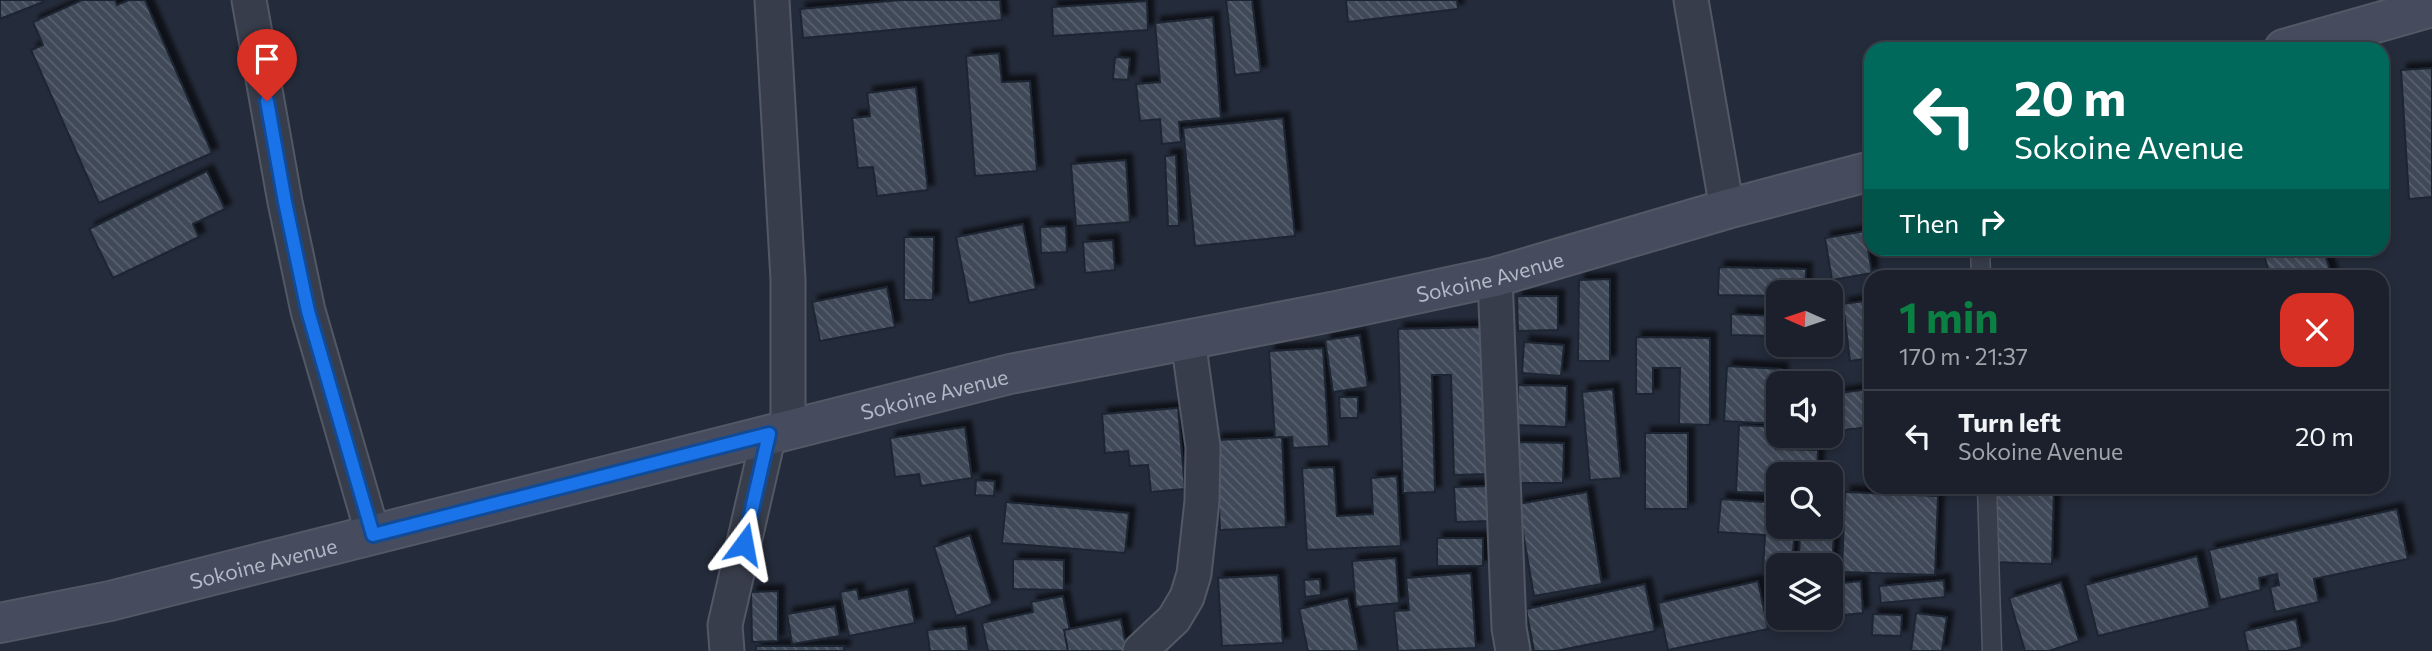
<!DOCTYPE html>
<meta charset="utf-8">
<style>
:root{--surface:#1b202c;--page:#282d38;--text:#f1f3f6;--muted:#a0a3a9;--line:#393e48;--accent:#0b8043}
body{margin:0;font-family:Commissioner,sans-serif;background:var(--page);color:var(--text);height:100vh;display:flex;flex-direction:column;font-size:26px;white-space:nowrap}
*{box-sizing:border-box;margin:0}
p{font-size:23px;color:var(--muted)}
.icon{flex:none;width:38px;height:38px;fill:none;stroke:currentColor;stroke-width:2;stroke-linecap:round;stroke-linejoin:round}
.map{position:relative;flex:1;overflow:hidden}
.sheet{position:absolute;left:1864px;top:270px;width:525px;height:224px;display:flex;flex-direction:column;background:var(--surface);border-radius:21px;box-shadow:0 4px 10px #0003,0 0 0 2px var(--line)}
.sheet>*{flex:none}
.banner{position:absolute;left:1864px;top:42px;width:525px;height:214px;border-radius:21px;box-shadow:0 4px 10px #0003,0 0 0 2px var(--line);background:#00695c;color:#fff;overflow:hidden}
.needle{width:46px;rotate:273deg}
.buttons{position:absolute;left:1766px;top:280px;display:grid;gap:14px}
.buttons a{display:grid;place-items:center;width:77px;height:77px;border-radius:14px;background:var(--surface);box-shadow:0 4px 10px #0003,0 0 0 2px var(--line);font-size:35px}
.pin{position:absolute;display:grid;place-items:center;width:60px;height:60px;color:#fff;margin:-72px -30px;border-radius:50% 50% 50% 0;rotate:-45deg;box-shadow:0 0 7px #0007}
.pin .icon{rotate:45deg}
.me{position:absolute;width:77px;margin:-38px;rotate:13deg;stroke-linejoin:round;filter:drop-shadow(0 0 5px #0008)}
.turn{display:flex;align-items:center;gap:24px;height:147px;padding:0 35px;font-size:32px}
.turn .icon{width:91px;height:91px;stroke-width:2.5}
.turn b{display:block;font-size:49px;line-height:60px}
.then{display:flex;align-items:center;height:66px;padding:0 35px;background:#0003;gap:14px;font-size:26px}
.round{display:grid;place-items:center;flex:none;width:74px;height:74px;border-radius:21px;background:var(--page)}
.headline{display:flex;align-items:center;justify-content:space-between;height:119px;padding:0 35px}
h1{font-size:42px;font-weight:700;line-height:52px;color:var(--accent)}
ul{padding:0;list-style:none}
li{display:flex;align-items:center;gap:21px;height:91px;padding:0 35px;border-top:2px solid var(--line)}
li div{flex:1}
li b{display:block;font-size:26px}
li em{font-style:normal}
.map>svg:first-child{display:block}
.building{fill:url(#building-back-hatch);stroke:#1f2531;stroke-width:2;filter:url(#shadow)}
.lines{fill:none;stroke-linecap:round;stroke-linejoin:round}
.lane-casing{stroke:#535865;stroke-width:21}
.street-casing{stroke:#535865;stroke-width:37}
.secondary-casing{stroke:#535865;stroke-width:42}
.lane{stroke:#383d4b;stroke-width:18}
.street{stroke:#383d4b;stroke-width:33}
.secondary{stroke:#464c5d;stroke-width:38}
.route-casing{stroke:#114b97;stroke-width:18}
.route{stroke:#1a73e8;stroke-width:12}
.labels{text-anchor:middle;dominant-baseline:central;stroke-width:7;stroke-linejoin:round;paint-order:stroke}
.street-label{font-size:21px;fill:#b3b8c6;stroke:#1d232f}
</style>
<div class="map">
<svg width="2432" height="651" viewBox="0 0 2432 651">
<defs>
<pattern id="building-back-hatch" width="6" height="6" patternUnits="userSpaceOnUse" patternTransform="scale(1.75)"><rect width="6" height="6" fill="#404959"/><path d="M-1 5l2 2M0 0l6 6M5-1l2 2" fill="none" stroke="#59616f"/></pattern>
<filter id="shadow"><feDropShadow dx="6" dy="-6" stdDeviation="2" flood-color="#0009"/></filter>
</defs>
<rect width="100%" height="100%" fill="#242b3a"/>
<!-- building -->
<g class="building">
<polygon points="0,0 42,0 43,2 0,19"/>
<polygon points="82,0 115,0 117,5 129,0 145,0 212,153 99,203 31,50 43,45 33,22"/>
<polygon points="901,0 1000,0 1002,20 803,38 800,9"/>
<polygon points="1226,0 1252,0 1261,72 1235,75"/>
<polygon points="1346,0 1457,0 1458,9 1348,22"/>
<polygon points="1147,1 1148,30 1053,36 1052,7"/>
<polygon points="1213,17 1221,118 1179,122 1181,142 1162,144 1160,119 1140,121 1136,84 1160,82 1155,23"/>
<polygon points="999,53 1002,82 1030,81 1037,171 975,176 966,56"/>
<polygon points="1115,57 1130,58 1128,80 1113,79"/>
<polygon points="2432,68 2432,197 2409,199 2401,70"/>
<polygon points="916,87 928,190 877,196 873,167 858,168 852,118 870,116 867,93"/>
<polygon points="1283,118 1295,236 1195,246 1183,128"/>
<polygon points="1176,155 1179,226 1168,226 1165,156"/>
<polygon points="1126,160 1130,222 1076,226 1071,164"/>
<polygon points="207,171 225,209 193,224 199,237 113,278 89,229"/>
<polygon points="1023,224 1036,289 969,303 956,237"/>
<polygon points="1066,226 1067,252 1041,253 1040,227"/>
<polygon points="1865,231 1872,273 1832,280 1825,238"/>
<polygon points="904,237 934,237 933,300 904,300"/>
<polygon points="1113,240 1115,270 1085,273 1083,242"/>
<polygon points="2262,248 2323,248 2332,276 2270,276"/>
<polygon points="1719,267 1806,269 1805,292 1778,292 1778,336 1731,335 1731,314 1777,316 1778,296 1718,295"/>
<polygon points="1610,279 1610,361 1578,361 1579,280"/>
<polygon points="887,287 895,327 820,341 812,302"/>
<polygon points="1517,296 1558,296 1558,330 1518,331"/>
<polygon points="1871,300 1871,358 1850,361 1843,304"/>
<polygon points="1482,327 1487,474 1454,475 1451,375 1432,375 1435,492 1403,493 1398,329"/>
<polygon points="1360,335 1368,387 1333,392 1325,340"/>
<polygon points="1636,337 1710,338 1710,425 1679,424 1680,368 1653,368 1653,394 1636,394"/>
<polygon points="1524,342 1564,345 1561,376 1522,373"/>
<polygon points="1323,348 1329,446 1293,448 1292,437 1275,438 1269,351"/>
<polygon points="1727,366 1782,369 1781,383 1778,383 1778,424 1724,421"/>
<polygon points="1518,385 1567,386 1566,427 1517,425"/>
<polygon points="1613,389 1621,478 1590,480 1582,392"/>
<polygon points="1871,389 1871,427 1843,430 1839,393"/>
<polygon points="1339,397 1358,397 1358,418 1340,418"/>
<polygon points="1178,408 1185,489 1151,492 1148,465 1130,466 1128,451 1105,453 1102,414"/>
<polygon points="1739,425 1777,427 1776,449 1818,450 1817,474 1778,474 1778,493 1736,492"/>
<polygon points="965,427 972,478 921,486 919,474 895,477 890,438"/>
<rect x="1645" y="433" width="43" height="76"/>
<polygon points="1282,437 1286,527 1220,530 1216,440"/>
<polygon points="1515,442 1564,443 1563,483 1514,483"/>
<polygon points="1334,467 1337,516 1373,514 1371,478 1397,476 1401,546 1307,550 1302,468"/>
<polygon points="976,480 995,481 994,496 975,495"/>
<polygon points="1488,486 1489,521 1456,522 1454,487"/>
<polygon points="1993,486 2054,486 2052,564 1991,562"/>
<polygon points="1587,492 1602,584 1534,596 1518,504"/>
<polygon points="1845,492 1938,496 1935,575 1842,572"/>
<polygon points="1721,499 1778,503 1778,527 1795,527 1792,565 1778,565 1778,571 1763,570 1765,535 1718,532"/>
<polygon points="1006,502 1129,513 1125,553 1002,543"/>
<polygon points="1830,505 1835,505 1832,575 1830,575 1830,565 1799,565 1800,527 1830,527"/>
<polygon points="2397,509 2408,559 2314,579 2319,602 2275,612 2270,587 2279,585 2277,574 2259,578 2261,590 2220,600 2209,550"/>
<polygon points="970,535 992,604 956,616 934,547"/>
<rect x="1437" y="538" width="46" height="28"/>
<polygon points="2197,556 2210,608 2098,636 2085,585"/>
<polygon points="1396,558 1399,603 1356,607 1352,561"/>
<polygon points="1013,559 1064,560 1064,590 1013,589"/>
<polygon points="1471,573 1476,648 1398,651 1394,611 1409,610 1406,578"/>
<polygon points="1278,575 1283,643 1222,646 1218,578"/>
<polygon points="1320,579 1321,595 1305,597 1304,580"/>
<polygon points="1944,580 1945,597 1881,603 1879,586"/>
<polygon points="1758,581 1768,629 1668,650 1658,603"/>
<polygon points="1861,581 1863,613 1834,616 1831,584"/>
<polygon points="2061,582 2079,641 2049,651 2025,651 2009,598"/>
<polygon points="1645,584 1655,631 1556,651 1534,651 1526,609"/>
<polygon points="857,589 859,599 908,589 915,623 849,636 840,592"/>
<polygon points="778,591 778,641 752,642 751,592"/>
<polygon points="1063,596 1074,651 988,651 982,623 1033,612 1031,602"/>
<polygon points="1348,598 1359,651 1308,651 1299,609"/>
<polygon points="835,606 840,636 792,644 787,614"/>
<polygon points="1916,613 1947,617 1942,651 1911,651"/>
<polygon points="1873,614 1902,615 1901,636 1872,635"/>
<polygon points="1121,619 1127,651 1068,651 1064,630"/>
<polygon points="2296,619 2302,647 2286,651 2248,651 2244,631"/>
<polygon points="966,626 969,651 930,651 927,630"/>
<rect x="756" y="646" width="88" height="5"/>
</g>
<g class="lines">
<defs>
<g id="lane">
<polyline points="1980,248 1981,276"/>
<polyline points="1987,486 1992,651"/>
</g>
<g id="street">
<polyline points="249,0 285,202 308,311 373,535"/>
<polyline points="772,0 788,280 788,429"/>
<polyline points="1691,0 1727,209"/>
<polyline points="1495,277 1509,628 1513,651"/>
<polyline points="727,651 725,625 769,434"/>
<polyline points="1140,651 1174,619 1187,597 1194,574 1202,501 1203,447 1188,340"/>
</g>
<g id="secondary">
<polyline points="2284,49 2432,7"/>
<path id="s1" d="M0,623L110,601L1010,374L1336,311L1495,277L1727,209L1871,171"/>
</g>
</defs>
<!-- lane casing -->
<use href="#lane" class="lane-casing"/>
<!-- street casing -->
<use href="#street" class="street-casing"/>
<!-- secondary casing -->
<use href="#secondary" class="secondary-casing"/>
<!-- lane -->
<use href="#lane" class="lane"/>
<!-- street -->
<use href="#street" class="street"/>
<!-- secondary -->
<use href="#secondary" class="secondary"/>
</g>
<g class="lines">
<defs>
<polyline id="route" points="267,101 285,202 308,311 373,535 769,434 744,544"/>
</defs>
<!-- route casing -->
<use href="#route" class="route-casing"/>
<!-- route -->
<use href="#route" class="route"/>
</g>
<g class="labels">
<!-- street labels -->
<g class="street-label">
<text stroke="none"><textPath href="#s1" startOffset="1530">Sokoine Avenue</textPath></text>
<text stroke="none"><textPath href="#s1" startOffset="962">Sokoine Avenue</textPath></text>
<text stroke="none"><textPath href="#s1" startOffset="270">Sokoine Avenue</textPath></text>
</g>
</g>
</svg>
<div class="buttons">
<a><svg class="needle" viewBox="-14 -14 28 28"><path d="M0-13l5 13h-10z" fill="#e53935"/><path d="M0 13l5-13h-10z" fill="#a0a3a9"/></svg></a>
<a><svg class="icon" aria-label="sound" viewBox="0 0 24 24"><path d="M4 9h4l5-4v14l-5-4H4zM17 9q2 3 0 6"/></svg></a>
<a><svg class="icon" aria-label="search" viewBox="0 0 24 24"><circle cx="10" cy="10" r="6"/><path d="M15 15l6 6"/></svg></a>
<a><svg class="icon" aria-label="layers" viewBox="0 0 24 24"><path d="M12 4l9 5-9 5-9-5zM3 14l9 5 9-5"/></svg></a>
</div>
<div class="pin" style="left:267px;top:101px;background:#d93025"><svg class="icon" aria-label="arrive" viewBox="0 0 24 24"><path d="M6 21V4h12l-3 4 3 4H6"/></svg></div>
<svg class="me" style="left:744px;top:544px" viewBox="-20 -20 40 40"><path d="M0-17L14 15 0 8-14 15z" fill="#1a73e8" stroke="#fff" stroke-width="4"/></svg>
<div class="banner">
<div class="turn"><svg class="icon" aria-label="left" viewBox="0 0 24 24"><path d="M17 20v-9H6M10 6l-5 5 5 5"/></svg><div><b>20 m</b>Sokoine Avenue</div></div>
<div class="then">Then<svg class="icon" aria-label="right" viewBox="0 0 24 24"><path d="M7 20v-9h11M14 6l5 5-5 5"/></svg></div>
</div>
<section class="sheet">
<div class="headline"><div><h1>1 min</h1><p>170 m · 21:37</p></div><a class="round" style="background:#d93025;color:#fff"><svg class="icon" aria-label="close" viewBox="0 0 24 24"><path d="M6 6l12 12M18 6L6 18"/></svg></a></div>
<ul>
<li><svg class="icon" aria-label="left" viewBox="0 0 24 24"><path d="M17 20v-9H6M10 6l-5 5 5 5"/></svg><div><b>Turn left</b><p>Sokoine Avenue</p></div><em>20 m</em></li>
</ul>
</section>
</div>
